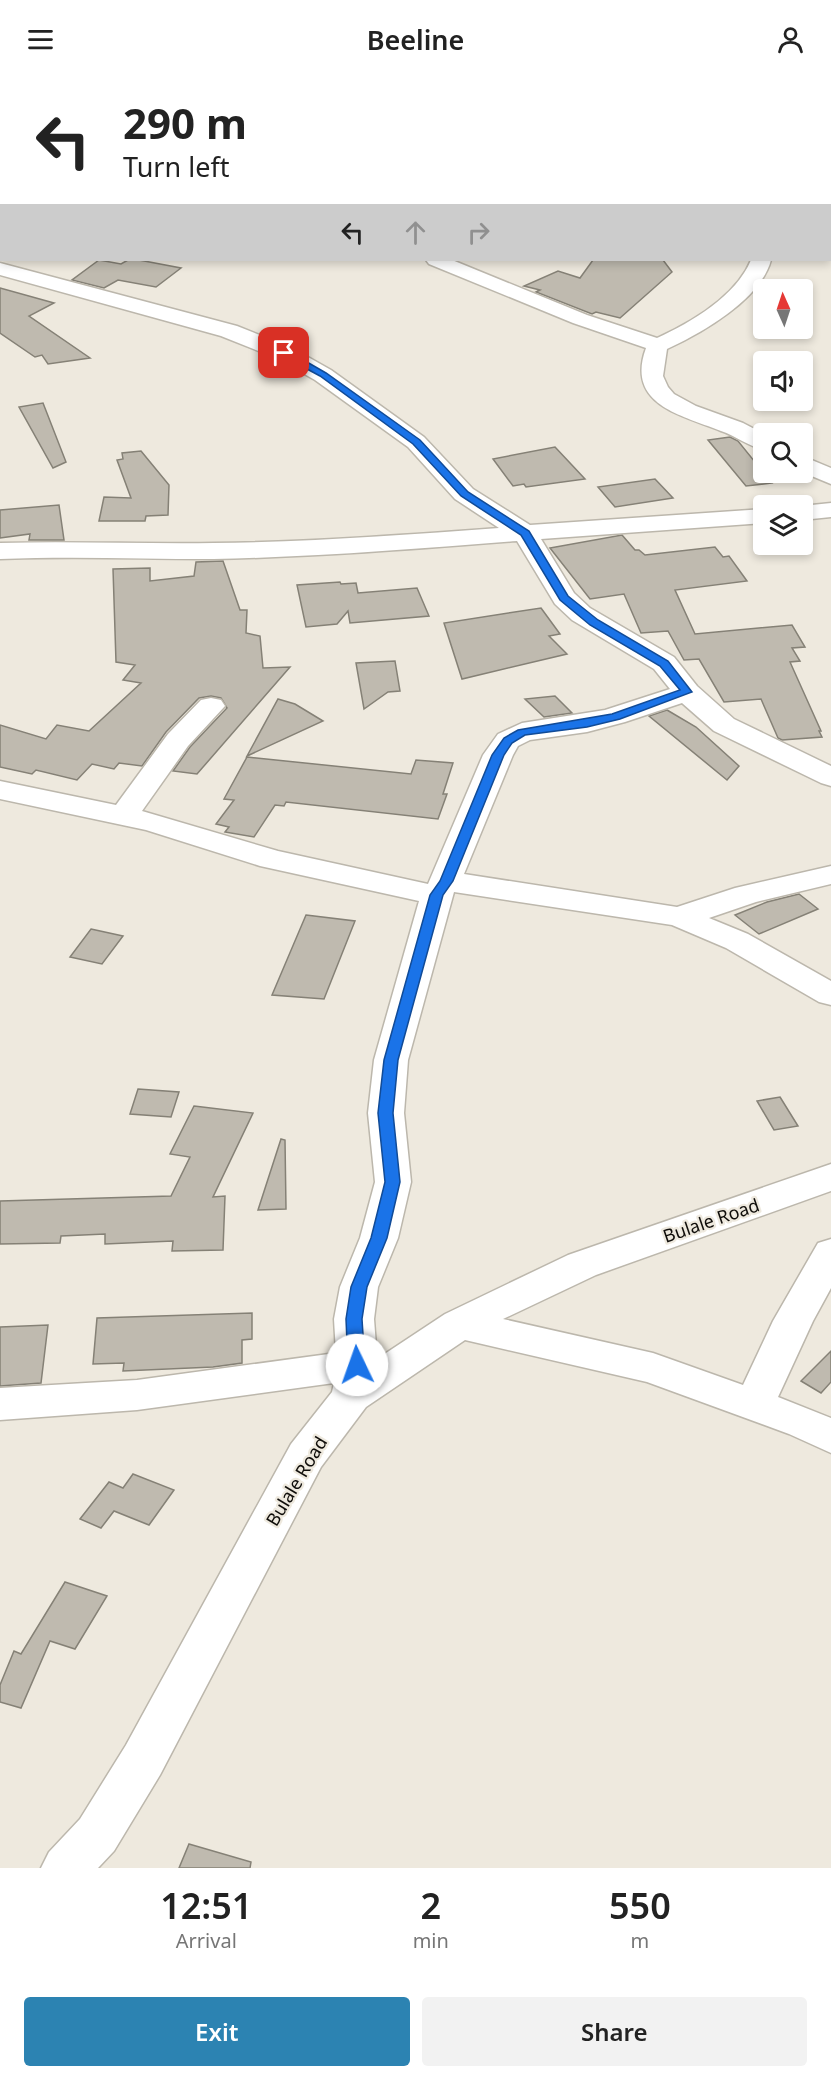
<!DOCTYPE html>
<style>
:root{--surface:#fff;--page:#f2f2f2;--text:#222;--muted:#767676;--accent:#2c83b2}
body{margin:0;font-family:"Noto Sans",sans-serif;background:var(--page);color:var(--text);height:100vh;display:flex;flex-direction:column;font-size:22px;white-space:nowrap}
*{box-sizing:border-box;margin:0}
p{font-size:20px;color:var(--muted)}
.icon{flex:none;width:33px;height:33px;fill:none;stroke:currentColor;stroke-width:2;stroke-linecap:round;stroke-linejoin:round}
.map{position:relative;height:1790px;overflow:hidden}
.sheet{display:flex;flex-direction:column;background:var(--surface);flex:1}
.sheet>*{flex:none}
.banner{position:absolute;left:0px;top:0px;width:831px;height:183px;box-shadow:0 3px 9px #0003;background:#fff;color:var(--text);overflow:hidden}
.needle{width:39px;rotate:357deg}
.tools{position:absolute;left:753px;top:201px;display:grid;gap:12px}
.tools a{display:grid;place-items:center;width:60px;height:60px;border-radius:6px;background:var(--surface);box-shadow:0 3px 9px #0003;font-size:30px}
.pin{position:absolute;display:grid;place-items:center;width:51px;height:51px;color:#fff;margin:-26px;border-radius:12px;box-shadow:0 3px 9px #0006}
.me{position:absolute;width:66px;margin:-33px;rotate:357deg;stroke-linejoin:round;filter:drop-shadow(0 0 4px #0008)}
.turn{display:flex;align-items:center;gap:21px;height:126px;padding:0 24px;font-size:27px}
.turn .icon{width:78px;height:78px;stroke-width:2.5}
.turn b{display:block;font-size:42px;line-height:51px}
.lanes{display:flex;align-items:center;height:57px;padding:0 24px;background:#0003;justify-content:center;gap:30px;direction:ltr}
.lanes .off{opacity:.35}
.eta{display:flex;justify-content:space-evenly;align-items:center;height:102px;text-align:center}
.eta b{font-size:36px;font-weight:600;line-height:42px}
.action{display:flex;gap:12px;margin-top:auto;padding:12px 24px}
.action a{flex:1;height:69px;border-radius:6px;background:var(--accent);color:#fff;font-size:24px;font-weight:600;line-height:69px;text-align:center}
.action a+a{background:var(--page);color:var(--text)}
header{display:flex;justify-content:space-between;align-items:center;height:78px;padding:0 24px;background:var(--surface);font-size:27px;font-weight:600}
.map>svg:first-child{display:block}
.building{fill:#bfbaaf;stroke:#858176;stroke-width:1.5}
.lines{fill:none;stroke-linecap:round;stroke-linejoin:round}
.minor-casing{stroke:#bcb7ac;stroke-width:3}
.minor{fill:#fff;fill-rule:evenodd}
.route{fill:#1a73e8;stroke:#114b97;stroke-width:1.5}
.labels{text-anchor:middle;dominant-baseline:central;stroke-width:4.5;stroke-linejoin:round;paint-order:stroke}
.near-street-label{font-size:18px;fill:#0f0d0a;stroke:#eee9de}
</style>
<header><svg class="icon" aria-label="menu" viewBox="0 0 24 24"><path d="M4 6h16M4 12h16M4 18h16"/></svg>Beeline<svg class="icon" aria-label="person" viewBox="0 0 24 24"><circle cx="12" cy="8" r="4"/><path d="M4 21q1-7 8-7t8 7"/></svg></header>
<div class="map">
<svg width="831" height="1790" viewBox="0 0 831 1790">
<rect width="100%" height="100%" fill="#eee9de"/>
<!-- building -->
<g class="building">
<polygon points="99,182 121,186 128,182 139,182 181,190 156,209 118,202 104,210 72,202"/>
<polygon points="593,182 663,182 672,194 620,240 596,234 592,236 536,214 540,212 524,208 558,193 580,200"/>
<polygon points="0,210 54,225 29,238 90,280 48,286 42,277 35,279 0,255"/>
<polygon points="43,325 66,384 53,390 19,329"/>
<polygon points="730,359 738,363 772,405 746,408 708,362"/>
<polygon points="555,369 585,401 526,409 524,406 513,408 493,381"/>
<polygon points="141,373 169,407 168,437 146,438 145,443 99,443 104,419 131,420 117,382 123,381 122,375"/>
<polygon points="655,401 673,420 615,429 598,409"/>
<polygon points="59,427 64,462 29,462 30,456 0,460 0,432"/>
<polygon points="622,457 635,472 639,472 645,477 715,469 723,479 729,478 747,503 675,512 695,556 792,547 805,569 792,570 800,583 790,584 821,653 819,653 822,659 782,662 778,660 761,621 724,624 699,581 684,582 668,553 641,555 624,516 590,521 550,470"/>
<polygon points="223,483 240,532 247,532 246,555 260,558 263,590 290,589 197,696 173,693 190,669 227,630 221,620 211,618 199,620 166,654 142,688 119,685 114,691 92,686 77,702 36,692 32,696 0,689 0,647 46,661 57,647 89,653 141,605 123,602 135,587 116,584 113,491 150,490 150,503 194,498 196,484"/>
<polygon points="340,504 341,506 356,505 358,515 417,510 429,538 350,545 348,533 337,546 306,549 297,507"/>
<polygon points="541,530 560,556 549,558 567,576 462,601 444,545"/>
<polygon points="395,583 400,613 388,614 364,631 356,585"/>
<polygon points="555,618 572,635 544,639 525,621"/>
<polygon points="278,621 295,626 323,643 247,678"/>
<polygon points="667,632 696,649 739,688 727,702 649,638"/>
<polygon points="247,679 411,696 416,682 453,685 443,716 447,716 438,741 286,724 284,728 275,727 254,759 225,754 229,749 216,746 234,722 224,721"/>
<polygon points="799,816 818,831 759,856 735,837 767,824"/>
<polygon points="306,837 355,843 324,921 272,917"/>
<polygon points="91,851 123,858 102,886 70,879"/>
<polygon points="138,1011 179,1014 171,1039 130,1036"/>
<polygon points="780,1019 798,1048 774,1052 757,1023"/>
<polygon points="194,1028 253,1035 213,1119 225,1118 223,1172 172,1173 173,1163 105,1166 105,1156 61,1158 60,1165 0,1166 0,1123 171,1118 190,1079 170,1076"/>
<polygon points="281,1061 285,1062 286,1131 258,1132"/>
<polygon points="252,1235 252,1261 242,1262 242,1285 213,1289 123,1293 124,1285 93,1286 97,1240"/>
<polygon points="48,1247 41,1305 0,1308 0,1249"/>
<polygon points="831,1273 831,1304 821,1315 801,1303"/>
<polygon points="133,1396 174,1412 149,1447 114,1433 101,1450 80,1441 109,1404 123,1410"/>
<polygon points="65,1504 107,1518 75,1571 50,1563 21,1630 0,1624 0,1607 14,1573 21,1576"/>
<polygon points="189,1766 251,1784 250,1790 179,1790"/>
</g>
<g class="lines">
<defs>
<g id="minor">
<polygon points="201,0 231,0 200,2"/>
<polygon points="254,0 270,0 253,2"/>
<polygon points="0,15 2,15 0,26"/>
<rect x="830" y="165" width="1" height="12"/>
<path d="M426,182H452L587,237L657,260C692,244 736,218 751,182H771C761,221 702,255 667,271L663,298L668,309L674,316L696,328L743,345L764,356V372C748,368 736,358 721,353C682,337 625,327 646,270L573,245L429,186Z"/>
<path d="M0,185L237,248L292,270L331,292L424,359L473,411L530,447L764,431V445L541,461L574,515L590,530L674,579L697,608L734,641L831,688V708L821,705L714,653L682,625L625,644L587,654L530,662L518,668L513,677L464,796L677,829L735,810L831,788V806L756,824L709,840L748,856L831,903V927L819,924L726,870L672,847L454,814L408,982L404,1035L411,1104L398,1160L378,1209L374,1241L377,1281L445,1236L568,1177L831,1086V1113L596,1197L503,1241L653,1275L743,1307L773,1243L818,1165L831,1161V1210L813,1243L778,1319L831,1340V1375L789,1356L647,1304L465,1262L366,1329L321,1389L160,1697L114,1773L98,1790H41L49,1774L80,1741L126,1667L291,1366L332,1314L334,1305L137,1332L0,1342V1310L137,1302L336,1275L334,1241L340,1209L360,1160L375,1104L368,1035L374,982L419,823L260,788L146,752L0,721V703L116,727L168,656L201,622L211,620L221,622L225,628L188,668L142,733L278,773L428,806L483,677L498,656L522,645L605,632L670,611L654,591L572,542L555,526L517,463C416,471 315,479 213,481C142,481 71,478 0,481V465C71,463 142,466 214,465C309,464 404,457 499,450L455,421L408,369L315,302L276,280L221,258L0,197Z"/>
<polygon points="802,378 831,390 831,406 802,394"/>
<polygon points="831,425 831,439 802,442 802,428"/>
</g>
</defs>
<!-- minor casing -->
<use href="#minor" class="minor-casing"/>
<!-- minor -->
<use href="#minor" class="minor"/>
</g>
<!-- route -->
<polygon class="route" points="281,273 288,273 326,295 420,362 468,414 529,453 568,518 598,542 668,583 692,614 620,641 587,649 525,657 512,665 504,677 453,803 443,817 398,982 393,1035 400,1104 387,1160 367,1209 362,1241 365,1287 363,1292 357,1294 351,1292 348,1287 346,1241 351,1209 371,1160 385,1104 378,1035 384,982 430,817 440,803 492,677 504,660 518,652 612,636 680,612 660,588 590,547 560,522 521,457 461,418 413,366 320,298 281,277"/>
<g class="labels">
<!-- near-street labels -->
<g class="near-street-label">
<text transform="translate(711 1142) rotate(-19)">Bulale Road</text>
<text transform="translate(296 1403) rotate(-59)">Bulale Road</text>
</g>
</g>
</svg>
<div class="tools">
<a><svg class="needle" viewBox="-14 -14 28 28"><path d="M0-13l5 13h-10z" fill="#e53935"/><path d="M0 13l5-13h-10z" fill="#767676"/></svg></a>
<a><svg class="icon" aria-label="sound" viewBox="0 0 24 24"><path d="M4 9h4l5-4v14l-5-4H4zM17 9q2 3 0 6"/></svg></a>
<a><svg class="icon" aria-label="search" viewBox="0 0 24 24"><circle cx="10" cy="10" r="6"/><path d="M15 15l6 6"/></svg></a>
<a><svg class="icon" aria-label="layers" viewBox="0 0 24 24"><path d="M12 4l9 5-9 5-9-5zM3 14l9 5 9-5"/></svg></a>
</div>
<div class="pin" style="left:284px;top:275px;background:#d93025"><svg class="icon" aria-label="arrive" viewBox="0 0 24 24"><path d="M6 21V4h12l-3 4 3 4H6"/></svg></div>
<svg class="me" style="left:357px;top:1287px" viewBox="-20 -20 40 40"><circle r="19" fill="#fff"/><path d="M0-13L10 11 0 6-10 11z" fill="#1a73e8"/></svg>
<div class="banner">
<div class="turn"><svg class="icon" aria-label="left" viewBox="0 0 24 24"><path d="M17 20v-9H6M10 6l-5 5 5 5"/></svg><div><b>290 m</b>Turn left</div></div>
<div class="lanes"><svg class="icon" aria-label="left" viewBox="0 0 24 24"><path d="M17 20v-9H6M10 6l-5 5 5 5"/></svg><svg class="icon off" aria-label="ahead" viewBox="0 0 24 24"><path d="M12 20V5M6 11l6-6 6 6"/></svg><svg class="icon off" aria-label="right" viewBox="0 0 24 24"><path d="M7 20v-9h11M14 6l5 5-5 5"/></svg></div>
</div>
</div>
<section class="sheet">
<div class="eta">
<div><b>12:51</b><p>Arrival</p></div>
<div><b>2</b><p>min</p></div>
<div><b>550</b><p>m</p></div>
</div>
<div class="action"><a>Exit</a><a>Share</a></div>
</section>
